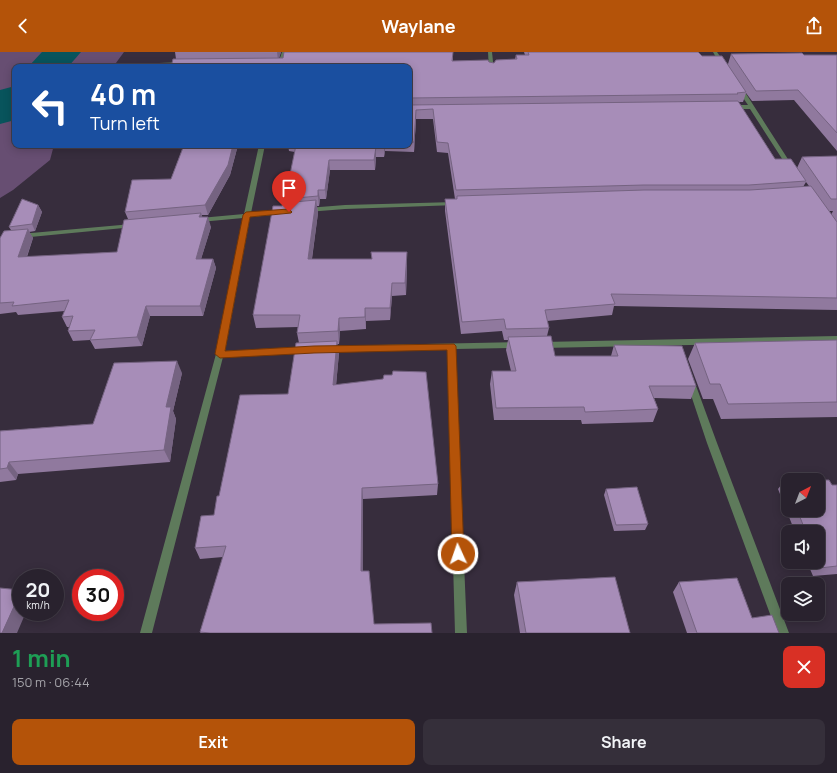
<!DOCTYPE html>
<meta charset="utf-8">
<style>
:root{--surface:#29222e;--page:#352f3a;--text:#f1f3f6;--muted:#a5a4aa;--line:#453f4a;--accent:#b45309}
body{margin:0;font-family:Manrope,sans-serif;background:var(--page);color:var(--text);height:100vh;display:flex;flex-direction:column;font-size:15px;white-space:nowrap}
*{box-sizing:border-box;margin:0}
p{font-size:13px;color:var(--muted)}
.icon{flex:none;width:22px;height:22px;fill:none;stroke:currentColor;stroke-width:2;stroke-linecap:round;stroke-linejoin:round}
.map{position:relative;height:581px;overflow:hidden}
.sheet{display:flex;flex-direction:column;background:var(--surface);flex:1}
.sheet>*{flex:none}
.guide{position:absolute;left:12px;top:12px;width:400px;height:84px;border-radius:8px;box-shadow:0 2px 10px #0003,0 0 0 1px var(--line);background:#1a4fa0;color:#fff;overflow:hidden}
.needle{width:26px;rotate:42deg}
.controls{position:absolute;left:781px;top:421px;display:grid;gap:8px}
.controls a{display:grid;place-items:center;width:44px;height:44px;border-radius:8px;background:var(--surface);box-shadow:0 2px 10px #0003,0 0 0 1px var(--line);font-size:20px}
.speed{position:absolute;left:12px;top:517px;display:flex;gap:8px;font-size:20px;font-weight:700;text-align:center}
.speed>*{display:grid;place-content:center;width:52px;height:52px;border-radius:50%;background:var(--surface);box-shadow:0 2px 10px #0003,0 0 0 1px var(--line);line-height:1}
.speed small{font-size:10px;font-weight:400}
.speed .limit{border:6px solid #d22;background:#fff;color:#111}
.pin{position:absolute;display:grid;place-items:center;width:34px;height:34px;color:#fff;margin:-41px -17px;border-radius:50% 50% 50% 0;rotate:-45deg;box-shadow:0 0 4px #0007}
.pin .icon{rotate:45deg}
.me{position:absolute;width:44px;margin:-22px;rotate:357deg;stroke-linejoin:round;filter:drop-shadow(0 0 3px #0008)}
.turn{display:flex;align-items:center;gap:14px;height:84px;padding:0 12px;font-size:18px}
.turn .icon{width:52px;height:52px;stroke-width:2.5}
.turn b{display:block;font-size:28px;line-height:34px}
.round{display:grid;place-items:center;flex:none;width:42px;height:42px;border-radius:8px;background:var(--page)}
.head{display:flex;align-items:center;justify-content:space-between;height:68px;padding:0 12px}
h1{font-size:24px;font-weight:700;line-height:30px;color:#1e9e55}
.action{display:flex;gap:8px;margin-top:auto;padding:8px 12px}
.action a{flex:1;height:46px;border-radius:8px;background:var(--accent);color:#fff;font-size:16px;font-weight:700;line-height:46px;text-align:center}
.action a+a{background:var(--page);color:var(--text)}
header{display:flex;justify-content:space-between;align-items:center;height:52px;padding:0 12px;background:var(--accent);color:#fff;font-size:18px;font-weight:700}
.map>svg:first-child{display:block}
.green{fill:#674e72}
.lines{fill:none;stroke-linecap:round;stroke-linejoin:round}
.river{fill:#08545c;fill-rule:evenodd}
.street{fill:#5e7a5b;fill-rule:evenodd}
.wall{fill:#90799e;fill-rule:evenodd}
.shaded-wall{fill:#756381}
.building{fill:#a78db8;stroke:#756381}
.route{fill:#b45309;stroke:#753606}
</style>
<header><svg class="icon" aria-label="back" viewBox="0 0 24 24"><path d="M15 5l-7 7 7 7"/></svg>Waylane<svg class="icon" aria-label="share" viewBox="0 0 24 24"><path d="M12 15V3M7 8l5-5 5 5M5 13v7h14v-7"/></svg></header>
<div class="map">
<svg width="837" height="581" viewBox="0 0 837 581">
<rect width="100%" height="100%" fill="#372d3d"/>
<!-- green -->
<g class="green">
<polygon points="0,0 58,0 43,15 15,15 15,36 7,42 0,52"/>
<polygon points="75,0 124,0 113,15 59,15"/>
<polygon points="15,53 15,93 54,93 50,108 13,138 0,146 0,66"/>
</g>
<g class="lines">
<!-- river -->
<g class="river">
<polygon points="42,0 81,0 68,15 28,15"/>
<polygon points="15,34 15,68 0,72 0,38"/>
</g>
<!-- street -->
<g class="street">
<polygon points="282,0 286,0 283,15 277,15"/>
<polygon points="488,0 492,0 494,19 489,18"/>
<polygon points="713,0 717,0 726,13 725,14 721,14"/>
<polygon points="182,10 185,12 184,13 159,15 156,13 159,11"/>
<polygon points="738,36 743,37 793,115 792,116 788,116 750,57 732,57 729,55 732,53 748,53 737,37"/>
<polygon points="259,93 265,93 251,161 282,158 285,160 282,162 250,165 225,299 304,295 308,298 304,301 223,305 152,581 140,581 216,302 243,166 200,170 197,168 200,166 244,162"/>
<polygon points="455,150 458,152 457,153 345,157 307,160 304,158 307,156 345,153"/>
<polygon points="132,172 135,174 134,175 20,186 17,184 20,182"/>
<polygon points="837,284 837,290 542,296 538,293 542,290"/>
<polygon points="516,290 520,293 516,296 455,297 467,581 455,581 447,297 328,300 324,297 328,294"/>
<polygon points="691,328 694,329 695,331 717,391 789,581 777,581 707,391 687,331 688,329"/>
</g>
</g>
<!-- wall -->
<g class="wall">
<path d="M175,0H281L279,6L453,0V9L489,10L494,11L515,7L516,3H525L524,0H698L702,4L728,12L731,2L804,3H837V99L794,48L752,49L746,41L743,50H738L775,107L797,116L802,105L837,104V258L614,254L612,263L547,269L549,276L547,284L555,304H611L614,293L696,334L691,347L654,346L658,357L653,370L582,372L581,368H494L490,332L492,319H511L506,298L508,288H504L502,279L461,282L445,159V147H455L448,101L437,100L433,67H416L414,100L385,99L384,105H376L375,118H330L326,147H320L319,154H317L318,161L312,207L407,213L406,243L392,244L390,268L366,269V277L340,279L339,292H337L339,301L336,333L438,432L437,443L363,447V519L374,572L432,581H201L200,580L223,505L200,507L195,496L214,463L219,444L288,342L299,291L297,281L298,275L256,276L253,263L282,154L285,151V147L295,100L289,99L288,93H409V15L176,7ZM806,130L809,134L803,135ZM829,159H833L831,163Z"/>
<polygon points="184,93 238,93 230,123 208,163 202,163 202,165 211,175 201,207 213,207 216,216 203,264 150,264 142,294 95,297 90,288 73,289 68,279 69,275 67,275 62,265 65,259 18,263 16,260 0,262 0,186 11,178 9,175 38,153 42,160 35,179 29,180 33,186 27,205 117,200 128,167 125,160 171,127"/>
<polygon points="837,288 837,365 721,367 713,347 703,347 688,307 695,291"/>
<polygon points="182,321 173,359 176,367 170,410 18,422 16,428 0,430 0,379 93,372"/>
<path d="M785,428L832,433H837V522L813,524L807,510H818V480H795L778,437ZM788,428L818,458H788Z"/>
<polygon points="606,437 648,472 645,478 614,479 604,443"/>
<polygon points="517,530 630,581 520,581 514,543"/>
<polygon points="679,530 752,566 779,581 687,581 673,540"/>
</g>
<!-- shaded-wall -->
<g class="shaded-wall">
<polygon points="277,0 281,0 278,9"/>
<polygon points="416,58 416,67 414,100 414,90"/>
<polygon points="233,93 238,93 230,123 208,163 205,153"/>
<polygon points="384,93 385,93 385,99 384,105"/>
<polygon points="376,95 376,105 375,118 374,108"/>
<polygon points="329,108 330,118 326,147 325,138"/>
<polygon points="318,138 320,147 319,154 318,144"/>
<polygon points="316,148 318,161 310,220 308,207"/>
<polygon points="38,153 42,160 35,179 32,172"/>
<polygon points="201,161 204,170 199,165"/>
<polygon points="208,165 211,175 198,217 196,207"/>
<polygon points="28,177 33,186 23,215 18,205"/>
<polygon points="407,200 407,213 406,243 405,231"/>
<polygon points="213,207 216,216 203,264 200,254"/>
<polygon points="392,231 392,244 390,268 390,256"/>
<polygon points="146,254 150,264 142,294 137,285"/>
<polygon points="365,256 366,269 366,277 365,265"/>
<polygon points="339,266 340,279 339,292 338,279"/>
<polygon points="337,289 339,301 335,345 333,333"/>
<polygon points="177,309 182,321 173,359 176,367 170,410 164,398 166,355"/>
<polygon points="9,410 18,422 16,428 7,416"/>
<polygon points="362,436 363,447 363,530 361,519"/>
<polygon points="21,539 21,560 26,560 17,581 2,581"/>
</g>
<!-- building -->
<g class="building">
<polygon points="284,0 453,0 452,9 488,8 489,10 494,11 496,8 517,7 516,3 529,3 528,0 698,0 702,4 722,4 746,40 737,41 738,42 409,46 409,15 171,15 173,7 283,6"/>
<polygon points="802,1 804,3 837,3 837,81 798,38 756,39 731,2"/>
<polygon points="738,49 775,107 791,107 806,129 749,133 644,133 456,138 448,91 437,90 433,57 416,58 414,90 409,90 409,53"/>
<polygon points="184,93 233,93 228,113 205,153 125,160 132,128 171,127"/>
<polygon points="296,93 384,93 383,95 376,95 374,108 329,108 325,138 318,138 318,144 285,147"/>
<polygon points="837,104 837,147 831,147 802,105"/>
<polygon points="811,134 837,170 837,246 611,242 615,252 545,258 549,276 506,277 504,267 462,270 445,147 457,147 457,144 644,138 750,138"/>
<polygon points="22,147 38,153 32,172 9,175"/>
<polygon points="316,148 308,207 372,207 371,200 407,200 405,231 392,231 390,256 365,256 365,265 339,266 338,279 297,281 300,263 253,263 273,154 282,154 283,151"/>
<polygon points="201,161 199,165 208,165 196,207 213,207 200,254 146,254 137,285 90,288 95,278 68,279 73,264 62,265 69,248 12,254 14,250 0,251 0,186 4,179 28,177 18,205 117,200 124,168"/>
<polygon points="551,284 555,304 618,304 614,293 682,294 696,334 649,334 658,357 585,360 584,355 496,356 492,319 516,319 508,285"/>
<polygon points="837,288 837,350 728,352 720,332 710,332 695,291"/>
<polygon points="337,289 333,333 383,327 384,323 392,323 393,319 426,320 438,432 362,436 361,519 369,519 374,572 431,571 432,581 210,581 200,580 226,494 195,496 201,464 214,463 217,444 219,444 240,343 288,342 296,291"/>
<polygon points="177,309 166,355 171,355 164,398 9,410 7,416 0,417 0,379 93,372 114,311"/>
<polygon points="785,428 829,428 832,433 837,433 837,514 820,516 818,510 818,480 806,480 797,458 818,458 818,428 788,428 788,435"/>
<polygon points="637,435 648,472 616,473 606,437"/>
<polygon points="615,525 630,581 526,581 517,530"/>
<polygon points="737,526 752,566 772,563 779,581 697,581 679,530"/>
<polygon points="0,536 21,538 21,539 2,581 0,581"/>
</g>
<!-- route -->
<polygon class="route" points="289,157 292,160 291,161 250,165 225,299 314,294 454,292 456,294 464,502 462,506 458,507 454,506 452,502 447,298 314,301 220,306 215,302 243,163 246,160"/>
</svg>
<div class="controls">
<a><svg class="needle" viewBox="-14 -14 28 28"><path d="M0-13l5 13h-10z" fill="#e53935"/><path d="M0 13l5-13h-10z" fill="#a5a4aa"/></svg></a>
<a><svg class="icon" aria-label="sound" viewBox="0 0 24 24"><path d="M4 9h4l5-4v14l-5-4H4zM17 9q2 3 0 6"/></svg></a>
<a><svg class="icon" aria-label="layers" viewBox="0 0 24 24"><path d="M12 4l9 5-9 5-9-5zM3 14l9 5 9-5"/></svg></a>
</div>
<div class="speed"><div>20<small>km/h</small></div><div class="limit">30</div></div>
<div class="pin" style="left:289px;top:160px;background:#d93025"><svg class="icon" aria-label="arrive" viewBox="0 0 24 24"><path d="M6 21V4h12l-3 4 3 4H6"/></svg></div>
<svg class="me" style="left:458px;top:502px" viewBox="-20 -20 40 40"><circle r="17" fill="#b45309" stroke="#fff" stroke-width="3"/><path d="M0-11L8 9 0 5-8 9z" fill="#fff"/></svg>
<div class="guide">
<div class="turn"><svg class="icon" aria-label="left" viewBox="0 0 24 24"><path d="M17 20v-9H6M10 6l-5 5 5 5"/></svg><div><b>40 m</b>Turn left</div></div>
</div>
</div>
<section class="sheet">
<div class="head"><div><h1>1 min</h1><p>150 m · 06:44</p></div><a class="round" style="background:#d93025;color:#fff"><svg class="icon" aria-label="close" viewBox="0 0 24 24"><path d="M6 6l12 12M18 6L6 18"/></svg></a></div>
<div class="action"><a>Exit</a><a>Share</a></div>
</section>
